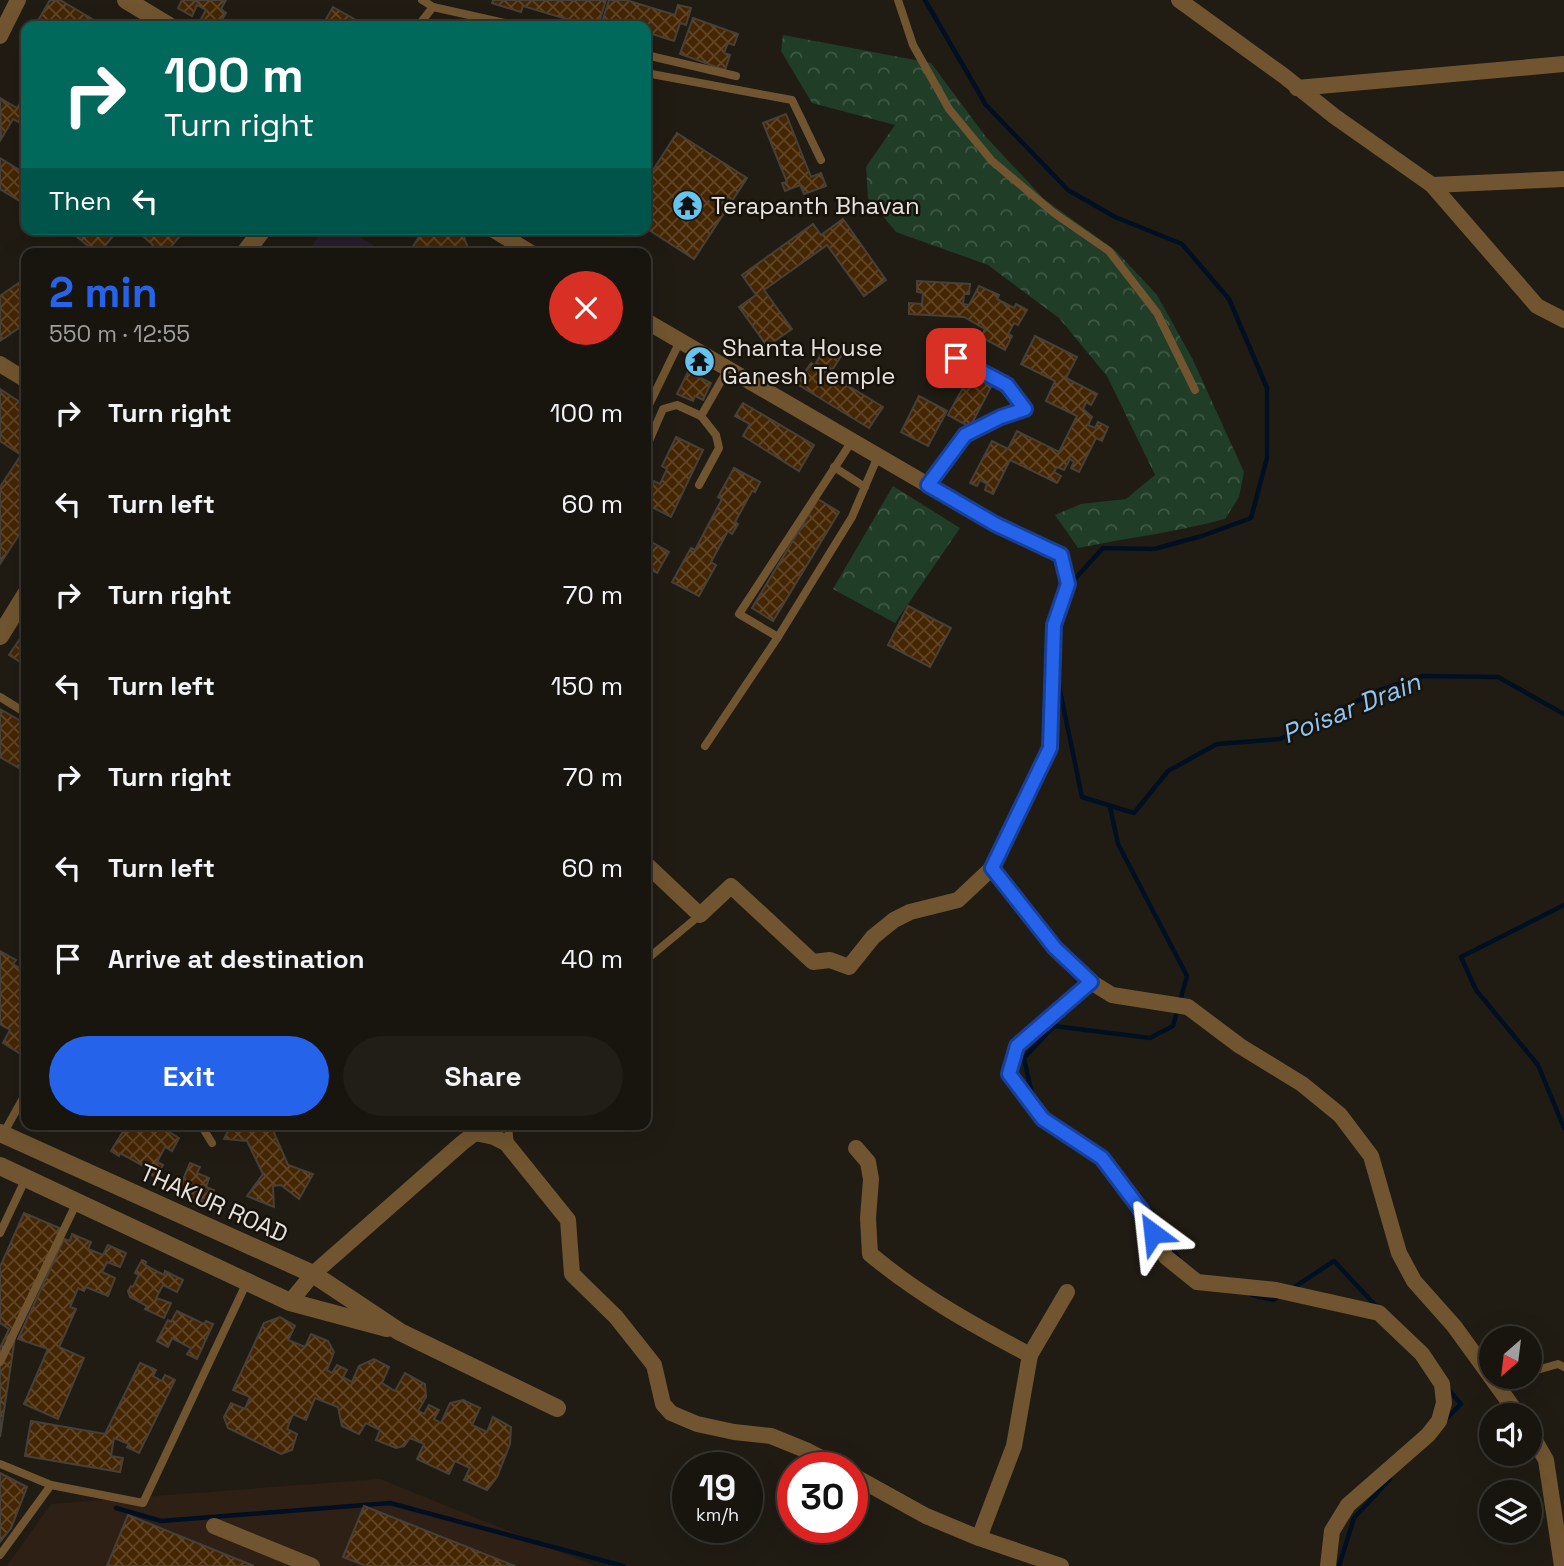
<!DOCTYPE html>
<meta charset="utf-8">
<style>
:root{--surface:#18150f;--page:#211e18;--text:#f1f3f6;--muted:#9f9f9e;--line:#36342f;--accent:#2563eb}
body{margin:0;font-family:"Space Grotesk",sans-serif;background:var(--page);color:var(--text);height:100vh;display:flex;flex-direction:column;font-size:26px;white-space:nowrap}
*{box-sizing:border-box;margin:0}
p{font-size:23px;color:var(--muted)}
.icon{flex:none;width:38px;height:38px;fill:none;stroke:currentColor;stroke-width:2;stroke-linecap:round;stroke-linejoin:round}
.map{position:relative;flex:1;overflow:hidden}
.drawer{position:absolute;left:21px;top:248px;width:630px;height:882px;display:flex;flex-direction:column;background:var(--surface);border-radius:14px;box-shadow:0 7px 28px #0002,0 0 0 2px var(--line)}
.drawer>*{flex:none}
.hud{position:absolute;left:21px;top:21px;width:630px;height:214px;border-radius:14px;box-shadow:0 7px 28px #0002,0 0 0 2px var(--line);background:#00695c;color:#fff;overflow:hidden}
.needle{width:46px;rotate:208deg}
.buttons{position:absolute;left:1479px;top:1326px;display:grid;gap:14px}
.buttons a{display:grid;place-items:center;width:63px;height:63px;border-radius:50%;background:var(--surface);box-shadow:0 7px 28px #0002,0 0 0 2px var(--line);font-size:35px}
.speed{position:absolute;left:672px;top:1452px;display:flex;gap:14px;font-size:35px;font-weight:700;text-align:center}
.speed>*{display:grid;place-content:center;width:91px;height:91px;border-radius:50%;background:var(--surface);box-shadow:0 7px 28px #0002,0 0 0 2px var(--line);line-height:1}
.speed small{font-size:18px;font-weight:400}
.speed .limit{border:10px solid #d22;background:#fff;color:#111}
.pin{position:absolute;display:grid;place-items:center;width:60px;height:60px;color:#fff;margin:-30px;border-radius:14px;box-shadow:0 4px 10px #0006}
.me{position:absolute;width:77px;margin:-38px;rotate:330deg;stroke-linejoin:round;filter:drop-shadow(0 0 5px #0008)}
.turn{display:flex;align-items:center;gap:24px;height:147px;padding:0 28px;font-size:32px}
.turn .icon{width:91px;height:91px;stroke-width:2.5}
.turn b{display:block;font-size:49px;line-height:60px}
.then{display:flex;align-items:center;height:66px;padding:0 28px;background:#0003;gap:14px;font-size:26px}
.round{display:grid;place-items:center;flex:none;width:74px;height:74px;border-radius:37px;background:var(--page)}
.overview{display:flex;align-items:center;justify-content:space-between;height:119px;padding:0 28px}
h1{font-size:42px;font-weight:800;line-height:52px;color:var(--accent)}
.primary-button{display:flex;gap:14px;margin-top:auto;padding:14px 28px}
.primary-button a{flex:1;height:80px;border-radius:42px;background:var(--accent);color:#fff;font-size:28px;font-weight:800;line-height:80px;text-align:center}
.primary-button a+a{background:var(--page);color:var(--text)}
ul{padding:0;list-style:none}
li{display:flex;align-items:center;gap:21px;height:91px;padding:0 28px}
li div{flex:1}
li b{display:block;font-size:26px}
li em{font-style:normal}
.map>svg:first-child{display:block}
.industrial{fill:#2f2015}
.education{fill:#291f2d}
.park{fill:url(#park-crowns)}
.lines{fill:none;stroke-linecap:round;stroke-linejoin:round}
.stream{stroke:#000f22;stroke-width:4.5}
.building{fill:url(#building-cross-hatch);stroke:#474039;stroke-width:2}
.service{stroke:#715530;stroke-width:8}
.minor{stroke:#715530;stroke-width:16}
.tertiary{stroke:#715530;stroke-width:18}
.route-casing{stroke:#184099;stroke-width:18}
.route{stroke:#2563eb;stroke-width:12}
.labels{text-anchor:middle;dominant-baseline:central;stroke-width:5;stroke-linejoin:round;paint-order:stroke}
.poi-label{font-size:24px;fill:#e6e3de;stroke:#17130b;text-anchor:start}
.street-label{font-size:24px;fill:#e6e3de;stroke:#17130b}
.water-label{font-size:26px;font-style:italic;fill:#8ec5f5;stroke:#17130b}
</style>
<div class="map">
<svg width="1564" height="1566" viewBox="0 0 1564 1566">
<defs>
<pattern id="park-crowns" width="20" height="18" patternUnits="userSpaceOnUse" patternTransform="scale(1.75)"><rect width="20" height="18" fill="#203d28"/><path d="M2 6a3 3 0 1 1 6 0M12 15a3 3 0 1 1 6 0" fill="none" stroke="#405947"/></pattern>
<pattern id="building-cross-hatch" width="8" height="8" patternUnits="userSpaceOnUse" patternTransform="scale(1.75)"><rect width="8" height="8" fill="#452603"/><path d="M0 0l8 8M0 8l8-8" fill="none" stroke="#604527"/></pattern>
</defs>
<rect width="100%" height="100%" fill="#201c14"/>
<!-- industrial -->
<polygon class="industrial" points="380,1479 595,1566 7,1566 51,1504"/>
<!-- education -->
<polygon class="education" points="324,229 347,229 387,254 306,254"/>
<!-- park -->
<g class="park">
<path d="M783,35L931,63L986,137L1044,199L1116,251L1157,295L1193,360L1244,472L1239,497L1225,519C1177,532 1127,538 1078,548L1055,515L1081,504L1126,499L1155,475L1107,376L1059,318L988,265L896,232L868,198L866,167L895,125L812,103L781,51Z"/>
<polygon points="893,486 960,528 895,623 833,589"/>
</g>
<g class="lines">
<!-- stream -->
<g class="stream">
<polyline points="925,0 986,105 1068,190 1115,217 1182,244 1229,299 1267,388 1267,458 1251,518 1202,536 1154,549 1103,548 1072,582"/>
<polyline points="1059,686 1082,797 1134,813 1168,771 1217,744 1280,739 1380,690 1423,676 1498,677 1564,714"/>
<polyline points="1564,905 1461,957 1476,990 1538,1065 1564,1128"/>
<polyline points="1032,1095 1024,1058 1054,1026 1150,1038 1173,1026 1187,976 1118,844 1110,807"/>
<polyline points="1156,1222 1179,1259"/>
<polyline points="1290,1290 1334,1261 1376,1306"/>
<polyline points="1252,1295 1273,1300 1280,1296"/>
<polyline points="1446,1419 1461,1404 1448,1389"/>
<polyline points="116,1508 161,1521 390,1503 623,1566"/>
<polyline points="1339,1566 1354,1518 1390,1479"/>
</g>
</g>
<!-- building -->
<g class="building">
<polygon points="50,0 60,0 104,26 35,26"/>
<polygon points="182,0 226,0 221,9 226,13 218,26 210,26 200,21 206,10 197,5 192,16 178,8"/>
<polygon points="493,0 606,0 598,26 568,26 570,20 523,6 521,12 492,3"/>
<polygon points="609,0 626,0 675,15 678,5 691,8 686,25 680,23 674,41 646,32 646,26 627,26 603,19"/>
<polygon points="333,7 354,19 351,26 322,26"/>
<polygon points="693,18 738,34 734,45 728,43 724,53 730,55 725,70 680,54"/>
<polygon points="26,94 26,126 13,119 1,139 0,98 17,108"/>
<polygon points="786,114 811,177 821,173 826,186 804,194 800,185 785,191 782,183 787,182 763,123"/>
<polygon points="677,133 747,178 694,259 646,228 646,181"/>
<polygon points="0,158 26,174 26,205 0,189"/>
<polygon points="843,219 886,280 864,296 827,245 764,290 792,329 767,346 739,307 756,295 742,275 813,224 821,235"/>
<polygon points="81,229 119,229 98,254 76,236"/>
<polygon points="135,229 184,229 185,230 168,250 172,254 146,254 153,245"/>
<polygon points="424,229 452,229 464,237 470,254 408,254"/>
<polygon points="26,278 26,323 0,341 0,296"/>
<polygon points="917,281 970,284 969,294 964,294 963,304 969,305 979,286 999,295 997,299 1014,308 1016,304 1027,310 1018,325 1014,323 1008,334 1012,336 1005,350 981,337 985,329 964,317 909,314 909,303 922,304 923,293 917,292"/>
<polygon points="1035,336 1077,357 1066,378 1097,394 1091,405 1086,402 1083,409 1092,417 1088,425 1095,428 1098,422 1108,427 1102,441 1096,438 1079,472 1071,468 1074,462 1070,459 1064,470 1057,467 1054,472 1061,476 1057,483 1010,460 993,494 985,490 987,484 980,480 977,486 970,483 992,441 1008,449 1017,431 1059,452 1077,416 1046,401 1055,381 1021,364"/>
<polygon points="826,346 841,356 831,372 816,363"/>
<polygon points="811,363 883,407 869,428 797,384"/>
<polygon points="688,372 711,383 703,400 695,396 693,401 677,394"/>
<polygon points="971,373 992,385 970,427 948,415"/>
<polygon points="0,389 26,406 26,524 0,564 0,487 21,455 0,441"/>
<polygon points="919,396 947,411 928,446 901,432"/>
<polygon points="743,403 814,445 799,471 743,436 750,424 735,416"/>
<polygon points="676,437 703,450 671,517 646,504 646,499 654,481 660,484 667,469 662,466"/>
<polygon points="734,468 760,482 755,492 752,491 735,522 738,524 732,534 728,531 711,562 716,565 699,596 672,582 691,548 695,550 722,499 718,497"/>
<polygon points="818,499 839,512 773,621 752,608"/>
<polygon points="646,539 669,552 657,573 646,567"/>
<polygon points="908,606 951,628 930,667 888,645"/>
<polygon points="26,630 26,673 21,670 25,665 9,655"/>
<polygon points="0,709 26,724 26,772 0,757"/>
<polygon points="0,951 16,960 13,964 26,972 26,1052 24,1056 3,1043 10,1030 0,1024"/>
<polygon points="127,1125 158,1125 179,1138 172,1151 165,1147 157,1162 163,1165 156,1178 149,1173 151,1170 120,1153 119,1156 111,1151"/>
<polygon points="231,1125 279,1125 274,1133 288,1165 313,1174 299,1199 281,1185 273,1186 274,1207 247,1196 263,1174 247,1141 224,1139"/>
<polygon points="190,1163 200,1167 197,1173 209,1178 206,1187 214,1190 208,1204 178,1192"/>
<polygon points="24,1213 64,1230 17,1324 0,1437 0,1348 9,1329 0,1323 0,1267"/>
<polygon points="72,1234 91,1242 88,1249 103,1255 108,1245 126,1253 120,1267 107,1262 102,1272 115,1278 108,1296 86,1287 84,1291 78,1288 70,1307 76,1309 59,1347 84,1358 58,1419 24,1404 48,1349 18,1339 64,1239 70,1241"/>
<polygon points="142,1260 146,1262 145,1265 164,1275 165,1271 183,1280 177,1292 163,1285 156,1298 171,1303 164,1318 145,1309 147,1306 130,1297 128,1291 131,1286 133,1287 139,1275 135,1273"/>
<polygon points="177,1311 204,1324 206,1321 213,1324 197,1359 187,1354 191,1348 172,1338 168,1347 157,1341 168,1320 171,1322"/>
<polygon points="280,1317 295,1326 288,1340 305,1347 311,1334 328,1341 334,1352 327,1370 332,1373 337,1365 347,1370 343,1377 352,1382 359,1366 374,1359 389,1367 382,1383 395,1391 405,1373 425,1384 426,1397 418,1411 424,1414 429,1405 439,1410 434,1419 441,1423 450,1403 463,1400 480,1408 472,1425 487,1432 493,1417 511,1427 510,1444 497,1477 487,1490 464,1480 470,1468 455,1461 449,1474 417,1459 424,1444 410,1438 404,1446 396,1448 376,1440 380,1430 366,1423 359,1434 342,1426 338,1407 315,1398 306,1420 293,1414 287,1429 297,1434 292,1450 281,1454 228,1428 224,1417 231,1403 245,1409 250,1397 233,1390 264,1323"/>
<polygon points="140,1363 156,1370 153,1376 162,1381 165,1375 175,1380 139,1453 127,1447 129,1444 114,1438 111,1456 123,1458 120,1472 25,1456 31,1421 105,1434"/>
<polygon points="0,1473 27,1487 11,1528 0,1542"/>
<polygon points="364,1506 515,1566 366,1566 343,1557"/>
<polygon points="128,1515 254,1566 107,1566"/>
</g>
<g class="lines">
<!-- service -->
<g class="service">
<polyline points="422,0 433,7 518,26"/>
<polyline points="898,0 913,45 949,109 992,161 1054,213 1109,251 1157,313 1195,390"/>
<polyline points="418,26 433,7"/>
<polyline points="646,55 736,76"/>
<polyline points="646,73 792,100 821,160"/>
<polyline points="646,411 680,341"/>
<polyline points="646,448 663,409 677,405 701,416"/>
<polyline points="834,467 865,487"/>
<polyline points="699,485 719,448 716,435 701,416 728,369"/>
<polyline points="928,485 966,435 1001,417 1025,409 1007,385 956,358"/>
<polyline points="778,637 739,614 852,441"/>
<polyline points="0,697 26,713"/>
<polyline points="705,746 778,637 852,517 878,456"/>
<polyline points="646,960 700,915"/>
<polyline points="201,1125 212,1143"/>
<polyline points="508,1125 510,1147"/>
<polyline points="3,1134 26,1093"/>
<polyline points="0,1233 26,1178"/>
<polyline points="0,1362 77,1202"/>
<polyline points="1530,1372 1558,1364 1564,1367"/>
<polyline points="1495,1382 1512,1377"/>
<polyline points="0,1464 51,1485"/>
<polyline points="0,1555 51,1485 143,1503 247,1282"/>
</g>
<!-- minor -->
<g class="minor">
<polyline points="1179,0 1284,76 1334,116 1432,185 1537,306 1564,320"/>
<polyline points="0,36 18,0"/>
<polyline points="1297,88 1564,64"/>
<polyline points="1432,185 1564,179"/>
<polyline points="492,229 533,254"/>
<polyline points="646,321 995,524 1061,555 1068,584 1054,625 1050,748 992,868 958,900 910,912 894,920 873,937 849,967 830,960 813,962 731,886 700,915 646,864"/>
<polyline points="0,364 26,380"/>
<polyline points="992,868 1055,948 1091,982 1112,995 1188,1007 1240,1046 1302,1084 1340,1115 1371,1156 1399,1253 1414,1281 1454,1326 1491,1377"/>
<polyline points="1091,982 1017,1046 1009,1074 1043,1119 1102,1158 1141,1210 1166,1257 1197,1282 1276,1290 1379,1313 1422,1354 1442,1384 1444,1403 1439,1421 1428,1435 1348,1505 1332,1531 1328,1566"/>
<path d="M856,1148L868,1162L871,1179L868,1218L870,1254C919,1295 973,1325 1030,1355"/>
<polyline points="290,1302 313,1274 462,1143 475,1133 494,1137 506,1143 568,1220 572,1274 616,1317 654,1365 663,1404 671,1413 697,1424 734,1432 771,1436 808,1451 841,1468"/>
<polyline points="1491,1377 1519,1416"/>
<polyline points="1530,1432 1546,1460 1562,1566"/>
<polyline points="852,1475 926,1516 979,1538 1061,1566"/>
<polyline points="214,1526 312,1566"/>
<polyline points="979,1538 1014,1446 1030,1355 1067,1292"/>
</g>
<!-- tertiary -->
<g class="tertiary">
<polyline points="126,0 169,26"/>
<polyline points="244,254 263,229"/>
<polyline points="0,636 26,594"/>
<polyline points="0,1133 313,1274 400,1332 557,1408"/>
<polyline points="0,1166 290,1302 387,1328"/>
</g>
</g>
<g class="lines">
<defs>
<polyline id="route" points="956,358 1007,385 1025,409 1001,417 965,435 928,485 995,524 1061,555 1068,584 1054,625 1050,748 992,868 1055,948 1091,982 1017,1046 1009,1074 1043,1119 1102,1158 1141,1210 1153,1233"/>
</defs>
<!-- route casing -->
<use href="#route" class="route-casing"/>
<!-- route -->
<use href="#route" class="route"/>
</g>
<!-- icons -->
<defs>
<symbol id="temple-disc" viewBox="-11 -11 22 22"><circle r="9.5" fill="#66c4ef" stroke="#17130b"/><path d="M0-6L5-2H3V0L6.5 2.5H4V6H1.5V3h-3V6H-4V2.5H-6.5L-3 0V-2H-5Z" fill="#111"/></symbol>
</defs>
<g fill-rule="evenodd">
<use href="#temple-disc" x="670" y="188" width="35" height="35"/>
<use href="#temple-disc" x="682" y="344" width="35" height="35"/>
</g>
<g class="labels">
<!-- poi labels -->
<g class="poi-label">
<text x="711" y="205">Terapanth Bhavan</text>
<text x="722" y="347">Shanta House<tspan x="722" dy="28">Ganesh Temple</tspan></text>
</g>
<!-- street labels -->
<g class="street-label">
<text transform="translate(214 1203) rotate(24)">THAKUR ROAD</text>
</g>
<!-- water labels -->
<g class="water-label">
<text transform="translate(1351 708) rotate(-22)">Poisar Drain</text>
</g>
</g>
</svg>
<div class="buttons">
<a><svg class="needle" viewBox="-14 -14 28 28"><path d="M0-13l5 13h-10z" fill="#e53935"/><path d="M0 13l5-13h-10z" fill="#9f9f9e"/></svg></a>
<a><svg class="icon" aria-label="sound" viewBox="0 0 24 24"><path d="M4 9h4l5-4v14l-5-4H4zM17 9q2 3 0 6"/></svg></a>
<a><svg class="icon" aria-label="layers" viewBox="0 0 24 24"><path d="M12 4l9 5-9 5-9-5zM3 14l9 5 9-5"/></svg></a>
</div>
<div class="speed"><div>19<small>km/h</small></div><div class="limit">30</div></div>
<div class="pin" style="left:956px;top:358px;background:#d93025"><svg class="icon" aria-label="arrive" viewBox="0 0 24 24"><path d="M6 21V4h12l-3 4 3 4H6"/></svg></div>
<svg class="me" style="left:1153px;top:1233px" viewBox="-20 -20 40 40"><path d="M0-17L14 15 0 8-14 15z" fill="#2563eb" stroke="#fff" stroke-width="4"/></svg>
<div class="hud">
<div class="turn"><svg class="icon" aria-label="right" viewBox="0 0 24 24"><path d="M7 20v-9h11M14 6l5 5-5 5"/></svg><div><b>100 m</b>Turn right</div></div>
<div class="then">Then<svg class="icon" aria-label="left" viewBox="0 0 24 24"><path d="M17 20v-9H6M10 6l-5 5 5 5"/></svg></div>
</div>
<section class="drawer">
<div class="overview"><div><h1>2 min</h1><p>550 m · 12:55</p></div><a class="round" style="background:#d93025;color:#fff"><svg class="icon" aria-label="close" viewBox="0 0 24 24"><path d="M6 6l12 12M18 6L6 18"/></svg></a></div>
<ul>
<li><svg class="icon" aria-label="right" viewBox="0 0 24 24"><path d="M7 20v-9h11M14 6l5 5-5 5"/></svg><div><b>Turn right</b></div><em>100 m</em></li>
<li><svg class="icon" aria-label="left" viewBox="0 0 24 24"><path d="M17 20v-9H6M10 6l-5 5 5 5"/></svg><div><b>Turn left</b></div><em>60 m</em></li>
<li><svg class="icon" aria-label="right" viewBox="0 0 24 24"><path d="M7 20v-9h11M14 6l5 5-5 5"/></svg><div><b>Turn right</b></div><em>70 m</em></li>
<li><svg class="icon" aria-label="left" viewBox="0 0 24 24"><path d="M17 20v-9H6M10 6l-5 5 5 5"/></svg><div><b>Turn left</b></div><em>150 m</em></li>
<li><svg class="icon" aria-label="right" viewBox="0 0 24 24"><path d="M7 20v-9h11M14 6l5 5-5 5"/></svg><div><b>Turn right</b></div><em>70 m</em></li>
<li><svg class="icon" aria-label="left" viewBox="0 0 24 24"><path d="M17 20v-9H6M10 6l-5 5 5 5"/></svg><div><b>Turn left</b></div><em>60 m</em></li>
<li><svg class="icon" aria-label="arrive" viewBox="0 0 24 24"><path d="M6 21V4h12l-3 4 3 4H6"/></svg><div><b>Arrive at destination</b></div><em>40 m</em></li>
</ul>
<div class="primary-button"><a>Exit</a><a>Share</a></div>
</section>
</div>
